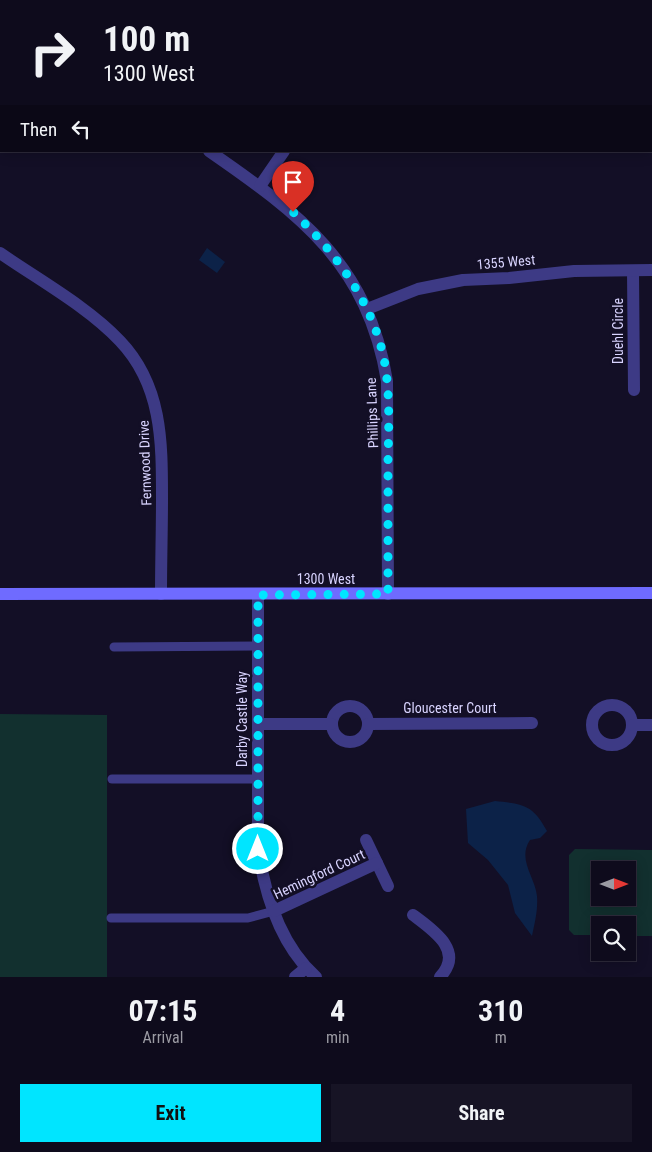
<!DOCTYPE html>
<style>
:root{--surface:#0e0b1c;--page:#171425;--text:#f1f3f6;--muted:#9b9ba3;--line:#2e2b3b;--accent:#00e5ff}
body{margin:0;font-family:"Roboto Condensed",sans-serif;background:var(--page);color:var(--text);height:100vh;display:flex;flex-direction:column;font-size:19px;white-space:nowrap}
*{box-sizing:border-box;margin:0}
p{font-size:16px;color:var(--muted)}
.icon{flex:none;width:28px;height:28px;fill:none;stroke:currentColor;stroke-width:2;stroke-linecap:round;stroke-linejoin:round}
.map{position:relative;height:977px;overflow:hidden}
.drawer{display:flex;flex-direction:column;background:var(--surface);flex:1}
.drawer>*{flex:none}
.top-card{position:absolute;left:0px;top:0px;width:652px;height:152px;box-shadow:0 2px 12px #0003,0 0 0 1px var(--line);background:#0e0b1c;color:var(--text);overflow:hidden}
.needle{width:32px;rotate:90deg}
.controls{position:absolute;left:591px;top:861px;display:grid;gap:10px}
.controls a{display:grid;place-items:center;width:45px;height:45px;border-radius:0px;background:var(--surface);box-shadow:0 2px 12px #0003,0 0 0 1px var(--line);font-size:25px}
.pin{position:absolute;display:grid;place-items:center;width:42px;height:42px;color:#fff;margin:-51px -21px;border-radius:50% 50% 50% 0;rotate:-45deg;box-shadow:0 0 5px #0007}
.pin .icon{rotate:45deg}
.me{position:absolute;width:55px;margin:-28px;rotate:0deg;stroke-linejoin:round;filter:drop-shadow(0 0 4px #0008)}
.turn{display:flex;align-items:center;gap:18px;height:105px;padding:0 20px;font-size:22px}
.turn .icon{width:65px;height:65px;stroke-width:2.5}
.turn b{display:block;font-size:35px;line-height:42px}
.then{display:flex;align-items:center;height:48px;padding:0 20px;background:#0003;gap:10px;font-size:19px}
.eta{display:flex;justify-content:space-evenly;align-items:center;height:85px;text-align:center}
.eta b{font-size:30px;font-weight:700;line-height:35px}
.action{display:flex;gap:10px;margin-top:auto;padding:10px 20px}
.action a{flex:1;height:58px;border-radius:0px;background:var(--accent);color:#111;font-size:20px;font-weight:700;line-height:58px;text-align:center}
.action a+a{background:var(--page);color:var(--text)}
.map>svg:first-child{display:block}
.green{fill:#12302f;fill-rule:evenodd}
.water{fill:#0c2248}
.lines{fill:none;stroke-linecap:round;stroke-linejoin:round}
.lane{stroke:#3d3a85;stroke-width:9}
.street{stroke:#3d3a85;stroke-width:12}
.secondary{stroke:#6f6bff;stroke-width:12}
.route{stroke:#00e5ff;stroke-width:9;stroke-dasharray:0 16.2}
.labels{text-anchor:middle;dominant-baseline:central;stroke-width:5;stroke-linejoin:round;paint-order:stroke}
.street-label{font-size:14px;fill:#d9d4ff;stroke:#130f26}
</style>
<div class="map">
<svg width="652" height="977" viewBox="0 0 652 977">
<rect width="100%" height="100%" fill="#130f26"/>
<!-- green -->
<g class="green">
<polygon points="0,714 107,715 107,977 0,977"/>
<path d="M575,849L652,850V936H628V925H600V935H574L569,930V855ZM600,870H628V898H600Z"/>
</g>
<!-- water -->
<g class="water">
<polygon points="207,248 225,262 217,273 199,260"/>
<path d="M495,801C524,804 533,805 547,831L540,838L530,840C517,859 535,877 537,896C538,910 535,922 532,936L515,913L508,885L488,860L468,843L466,809Z"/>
</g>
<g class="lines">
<!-- lane -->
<g class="lane">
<polyline points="114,647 258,646"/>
<polyline points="112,779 257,779"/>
<polyline points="111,918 248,918 274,911"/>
</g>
<!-- street -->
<g class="street">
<polyline points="130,1 131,0"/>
<polyline points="0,7 1,7"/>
<polyline points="651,62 652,62"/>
<path d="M209,151C300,214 368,264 387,381L388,594"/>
<polyline points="260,186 284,151"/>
<path d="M0,253C39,280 88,307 120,341C162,385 162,441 162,498C162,530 161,562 161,594"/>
<polyline points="633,271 634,390"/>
<polyline points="367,309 418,289 463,280 509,278 574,271 652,270"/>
<path d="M258,595V849C265,895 280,945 316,977"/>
<circle cx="612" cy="725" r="20"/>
<circle cx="350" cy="724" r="18"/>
<polyline points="258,724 331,724"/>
<polyline points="368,724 532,723"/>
<polyline points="633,725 652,725"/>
<polyline points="366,840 388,886"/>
<polyline points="274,911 377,863"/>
<path d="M413,915C433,930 465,951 440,977"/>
<polyline points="295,977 306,968"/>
</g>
<!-- secondary -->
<polyline class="secondary" points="0,594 652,593"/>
</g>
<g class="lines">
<!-- route -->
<path class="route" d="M258,849V595L388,594C388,548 388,503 388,457C389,425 390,391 384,359C372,301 335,252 293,212"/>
</g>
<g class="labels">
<!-- street labels -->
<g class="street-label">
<text transform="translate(506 262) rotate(-5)">1355 West</text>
<text transform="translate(618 331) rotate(-90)">Duehl Circle</text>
<text transform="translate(372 413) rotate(-92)">Phillips Lane</text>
<text transform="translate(145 463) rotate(-92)">Fernwood Drive</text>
<text x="326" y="579">1300 West</text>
<text x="450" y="708">Gloucester Court</text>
<text transform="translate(242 719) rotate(-90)">Darby Castle Way</text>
<text transform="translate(319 874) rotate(-25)">Hemingford Court</text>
</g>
</g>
</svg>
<div class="controls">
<a><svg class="needle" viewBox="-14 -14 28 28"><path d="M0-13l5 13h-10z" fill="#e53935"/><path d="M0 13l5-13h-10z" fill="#9b9ba3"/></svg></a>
<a><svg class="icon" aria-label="search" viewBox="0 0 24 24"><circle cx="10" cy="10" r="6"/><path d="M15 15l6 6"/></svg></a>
</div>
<div class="pin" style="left:293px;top:212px;background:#d93025"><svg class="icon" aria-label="arrive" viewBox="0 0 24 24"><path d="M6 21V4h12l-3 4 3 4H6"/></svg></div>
<svg class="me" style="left:258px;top:849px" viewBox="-20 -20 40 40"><circle r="17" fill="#00e5ff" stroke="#fff" stroke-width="3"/><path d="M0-11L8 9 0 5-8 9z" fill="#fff"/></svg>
<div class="top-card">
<div class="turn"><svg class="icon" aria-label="right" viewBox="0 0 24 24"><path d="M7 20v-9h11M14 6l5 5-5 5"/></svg><div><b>100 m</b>1300 West</div></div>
<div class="then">Then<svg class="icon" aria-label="left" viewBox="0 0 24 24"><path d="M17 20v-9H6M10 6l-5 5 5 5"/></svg></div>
</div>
</div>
<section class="drawer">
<div class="eta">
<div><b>07:15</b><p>Arrival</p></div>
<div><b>4</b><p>min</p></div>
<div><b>310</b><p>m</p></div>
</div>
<div class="action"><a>Exit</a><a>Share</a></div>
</section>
